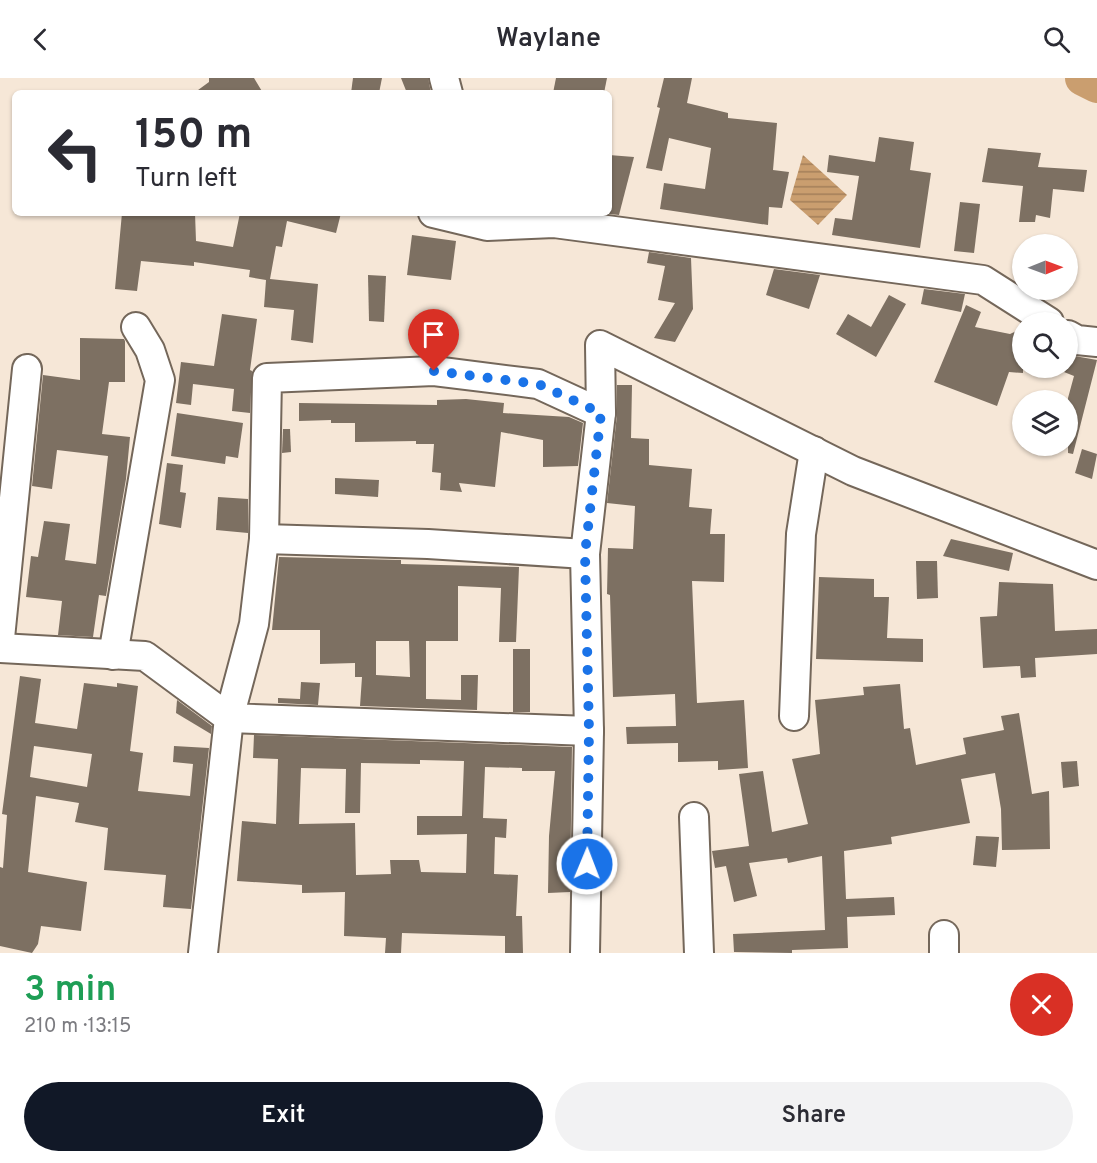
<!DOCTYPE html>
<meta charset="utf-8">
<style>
:root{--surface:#fff;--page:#f2f2f3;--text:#2b2b33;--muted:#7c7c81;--accent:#111827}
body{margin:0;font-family:Overpass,sans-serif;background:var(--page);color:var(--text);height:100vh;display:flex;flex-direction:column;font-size:22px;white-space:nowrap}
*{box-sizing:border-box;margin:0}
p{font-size:20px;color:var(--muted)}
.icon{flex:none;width:33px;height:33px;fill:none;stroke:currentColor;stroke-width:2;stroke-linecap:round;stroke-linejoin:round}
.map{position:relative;height:875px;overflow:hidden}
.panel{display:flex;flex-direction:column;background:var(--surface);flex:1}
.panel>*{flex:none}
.hud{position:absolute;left:12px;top:12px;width:600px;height:126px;border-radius:9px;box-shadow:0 2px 4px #0004;background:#fff;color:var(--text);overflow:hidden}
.needle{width:39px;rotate:89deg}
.buttons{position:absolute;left:1012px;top:156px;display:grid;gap:12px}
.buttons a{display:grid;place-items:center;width:66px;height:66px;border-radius:50%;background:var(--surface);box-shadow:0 2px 4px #0004;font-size:30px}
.pin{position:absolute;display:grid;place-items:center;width:51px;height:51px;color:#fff;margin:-62px -26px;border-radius:50% 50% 50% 0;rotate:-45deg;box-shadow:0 0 6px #0007}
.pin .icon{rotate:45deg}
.me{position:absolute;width:66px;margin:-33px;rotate:1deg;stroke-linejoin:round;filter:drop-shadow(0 0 4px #0008)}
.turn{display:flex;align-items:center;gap:21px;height:126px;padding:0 24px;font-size:27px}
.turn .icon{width:78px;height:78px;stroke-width:2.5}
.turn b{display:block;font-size:42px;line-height:51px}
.round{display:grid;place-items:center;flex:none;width:63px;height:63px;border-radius:32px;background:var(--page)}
.summary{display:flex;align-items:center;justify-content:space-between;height:102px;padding:0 24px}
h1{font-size:36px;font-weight:600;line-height:45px;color:#1e9e55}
.button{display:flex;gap:12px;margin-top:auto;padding:12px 24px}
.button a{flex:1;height:69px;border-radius:36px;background:var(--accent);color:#fff;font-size:24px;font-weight:600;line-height:69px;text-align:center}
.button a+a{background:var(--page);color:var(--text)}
header{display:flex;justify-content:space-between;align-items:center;height:78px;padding:0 24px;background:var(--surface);font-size:27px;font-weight:600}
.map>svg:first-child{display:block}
.water{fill:url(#water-rules)}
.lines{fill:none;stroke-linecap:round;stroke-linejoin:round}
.river{stroke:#ca9e6f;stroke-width:36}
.building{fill:#7d7062;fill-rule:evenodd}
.minor-casing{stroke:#74675a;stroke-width:32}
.minor{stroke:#fff;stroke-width:28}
.route{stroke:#1a73e8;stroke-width:10;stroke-dasharray:0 18}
</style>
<header><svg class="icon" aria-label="back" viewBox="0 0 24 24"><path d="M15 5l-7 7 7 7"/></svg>Waylane<svg class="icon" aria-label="search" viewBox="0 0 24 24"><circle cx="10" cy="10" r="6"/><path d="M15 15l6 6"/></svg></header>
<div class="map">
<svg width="1097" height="875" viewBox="0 0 1097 875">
<defs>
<pattern id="water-rules" width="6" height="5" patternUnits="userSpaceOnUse" patternTransform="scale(1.5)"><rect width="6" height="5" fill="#ca9e6f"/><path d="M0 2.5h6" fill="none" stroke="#a37f5a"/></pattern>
</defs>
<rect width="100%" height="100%" fill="#f6e7d7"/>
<!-- water -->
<polygon class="water" points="803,77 847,117 818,147 790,122"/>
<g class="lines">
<!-- river -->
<polyline class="river" points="1083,0 1097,7"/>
</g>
<!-- building -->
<g class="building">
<polygon points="209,0 254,0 263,15 194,15 209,4"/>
<polygon points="353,0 382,0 379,15 351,15"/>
<polygon points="401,0 428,0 431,15 407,15"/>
<polygon points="556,0 607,0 604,15 553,15"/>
<polygon points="664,0 692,0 687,25 728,35 728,40 777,45 773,92 789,94 782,130 769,129 768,147 660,131 664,105 705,111 711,70 669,60 662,93 646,90 660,30 657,29"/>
<polygon points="879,59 914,64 910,92 931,95 920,170 832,157 835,140 852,142 859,98 827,94 829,77 875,84"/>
<polygon points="988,70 1041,75 1038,89 1087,92 1084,114 1053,111 1050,140 1036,137 1035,144 1019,144 1023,108 982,104"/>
<polygon points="609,77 634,79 619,137 609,136"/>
<polygon points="960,124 980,126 974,175 954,173"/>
<polygon points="122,135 195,135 196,163 233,169 240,135 341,135 336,155 287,143 282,169 276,168 270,201 318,206 313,265 291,262 294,232 264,229 266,202 249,199 250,192 194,184 194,188 141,183 137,213 115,211"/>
<polygon points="412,157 456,163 451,202 407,197"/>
<polygon points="649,174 691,180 693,231 675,264 654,260 675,225 658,222 665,188 647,185"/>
<polygon points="774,191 820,197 809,231 766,217"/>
<polygon points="368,197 386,198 384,244 369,243"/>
<polygon points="924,211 965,216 961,234 921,226"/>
<polygon points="889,217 906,226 876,279 836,256 848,236 871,249"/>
<polygon points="966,227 981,234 975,249 1010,256 1023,250 1023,295 1009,294 997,328 934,304"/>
<polygon points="222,236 257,241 250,292 252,293 250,335 232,333 234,311 193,306 191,327 176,325 181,284 214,288"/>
<polygon points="80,260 124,261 125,263 125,304 109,304 102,356 130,359 126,401 106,518 99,517 93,559 58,557 62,523 26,519 31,478 38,479 44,443 70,446 65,482 96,486 108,378 57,372 52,411 32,408 43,297 80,302"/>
<polygon points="1069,277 1097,282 1073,376 1068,375 1068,320 1074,298 1064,294 1068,290"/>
<polygon points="617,307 632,307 631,360 649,361 649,387 692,391 689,429 712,431 710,456 725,456 724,504 692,503 697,625 744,622 748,690 718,692 718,683 678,684 678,665 627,666 626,649 676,648 675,616 613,619 610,517 607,516 608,470 633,471 635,428 607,425 617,337"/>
<polygon points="466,321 504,325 503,335 569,339 583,345 578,388 543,389 543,362 501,354 495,409 459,405 462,414 440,412 441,395 432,394 434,366 416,366 416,363 355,364 355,345 331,345 331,342 299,343 299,325 437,327 437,322"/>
<polygon points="177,335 243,345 238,380 226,378 225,386 171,378"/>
<polygon points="283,351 290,351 291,374 282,375"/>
<polygon points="1082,371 1097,376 1092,401 1075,395"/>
<polygon points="167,385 183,387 180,414 186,415 181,450 159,446"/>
<polygon points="335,400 379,402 378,419 335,416"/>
<polygon points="218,419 248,421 248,455 216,452"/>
<polygon points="951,461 1013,475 1009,493 943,478"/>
<path d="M279,479L401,482V486L519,489L516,564H499L501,510L458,508V563H426V621L461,622V597H478L477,632L360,628L362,599H355V585L320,586V552H272ZM376,563H409L410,599L376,597Z"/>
<polygon points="916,483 937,483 938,520 917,521"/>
<polygon points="819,499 874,501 874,519 889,519 887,560 923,561 923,584 816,581"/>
<polygon points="999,504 1053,506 1055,553 1097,551 1097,576 1035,580 1036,599 1021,600 1020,588 983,590 980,539 997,538"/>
<rect x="513" y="571" width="17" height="63"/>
<path d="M20,598L41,601L35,645L77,651L84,605L117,609V605L138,608L130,673L143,675L138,713L190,718L193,686L173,684L174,668L209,670L191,831L163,829L166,797L104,792L108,750L75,744L79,725L36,718L28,794L87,804L81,853L41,848L38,866L32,875L0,868V789L3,790L7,737L2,736ZM34,668L92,676L87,709L30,699Z"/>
<polygon points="301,604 320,605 318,627 278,625 278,620 300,621"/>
<polygon points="900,606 904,651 910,650 916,687 966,676 963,660 1004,652 1001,638 1019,635 1032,716 1049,713 1050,771 1002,772 1001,731 995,695 961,701 970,745 891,759 892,766 844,773 846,821 894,819 895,837 847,839 848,870 792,872 792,875 734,874 733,856 825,852 822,778 788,785 787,780 749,785 757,818 734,824 726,788 715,790 712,773 749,768 739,696 763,693 772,754 808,746 792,681 820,676 815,622 864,617 863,609"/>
<polygon points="177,622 212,648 211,656 176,635"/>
<path d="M254,657L572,669L570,814L548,815L549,758L555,693H522V690L485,689L483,740L507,741L506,760L495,759L494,796L518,797L516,838H522L523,875H505V858L402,855L401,875H385L386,860L344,858L345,814L302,815V807L237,803L242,743L276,746L278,681L253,680ZM420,682L464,683L462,738H417V757L467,756L466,795L421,794L419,782H390L391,796L356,797L355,745L299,746L301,690L346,691L345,735H360L361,685L420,686Z"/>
<polygon points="1077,683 1079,708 1063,710 1061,684"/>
<polygon points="976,758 999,759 996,789 973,787"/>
</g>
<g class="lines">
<defs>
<g id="minor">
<polyline points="444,0 448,15"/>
<polyline points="433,135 487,148 554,145 983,202 1049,244"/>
<polyline points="1068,257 1077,262 1097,264"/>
<polyline points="264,461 428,466 585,476"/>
<polyline points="0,560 27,291"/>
<polyline points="0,570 145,578 229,640 203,875"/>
<polyline points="113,577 160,302 150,272 136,249"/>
<polyline points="794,638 801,456 814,373"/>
<polyline points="589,653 229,640 254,546 264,461 267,300 434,293 538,306 601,335"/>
<polyline points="694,739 699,875"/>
<polyline points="585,875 589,653 585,476 601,335 600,267 853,393 1097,487"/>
<polyline points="944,875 944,857"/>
</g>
</defs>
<!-- minor casing -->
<use href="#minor" class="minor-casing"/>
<!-- minor -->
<use href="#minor" class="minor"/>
</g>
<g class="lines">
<!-- route -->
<polyline class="route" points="434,293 538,306 601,335 585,476 589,653 587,786"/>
</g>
</svg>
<div class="buttons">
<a><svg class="needle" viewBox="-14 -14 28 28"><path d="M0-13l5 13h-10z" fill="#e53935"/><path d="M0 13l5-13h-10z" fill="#7c7c81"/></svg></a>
<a><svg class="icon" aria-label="search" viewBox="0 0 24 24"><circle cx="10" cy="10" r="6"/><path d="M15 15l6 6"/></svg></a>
<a><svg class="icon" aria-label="layers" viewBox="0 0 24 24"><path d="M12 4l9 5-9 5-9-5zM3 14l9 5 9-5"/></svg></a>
</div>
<div class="pin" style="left:434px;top:293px;background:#d93025"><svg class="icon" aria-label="arrive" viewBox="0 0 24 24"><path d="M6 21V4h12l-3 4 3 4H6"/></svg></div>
<svg class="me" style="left:587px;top:786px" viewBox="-20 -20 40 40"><circle r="17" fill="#1a73e8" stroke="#fff" stroke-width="3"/><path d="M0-11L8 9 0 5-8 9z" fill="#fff"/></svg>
<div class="hud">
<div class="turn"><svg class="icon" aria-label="left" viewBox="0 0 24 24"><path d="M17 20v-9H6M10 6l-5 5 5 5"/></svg><div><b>150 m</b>Turn left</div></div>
</div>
</div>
<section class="panel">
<div class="summary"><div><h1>3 min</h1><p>210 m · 13:15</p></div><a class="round" style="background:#d93025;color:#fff"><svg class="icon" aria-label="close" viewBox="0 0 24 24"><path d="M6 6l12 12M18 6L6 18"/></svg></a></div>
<div class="button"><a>Exit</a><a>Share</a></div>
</section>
